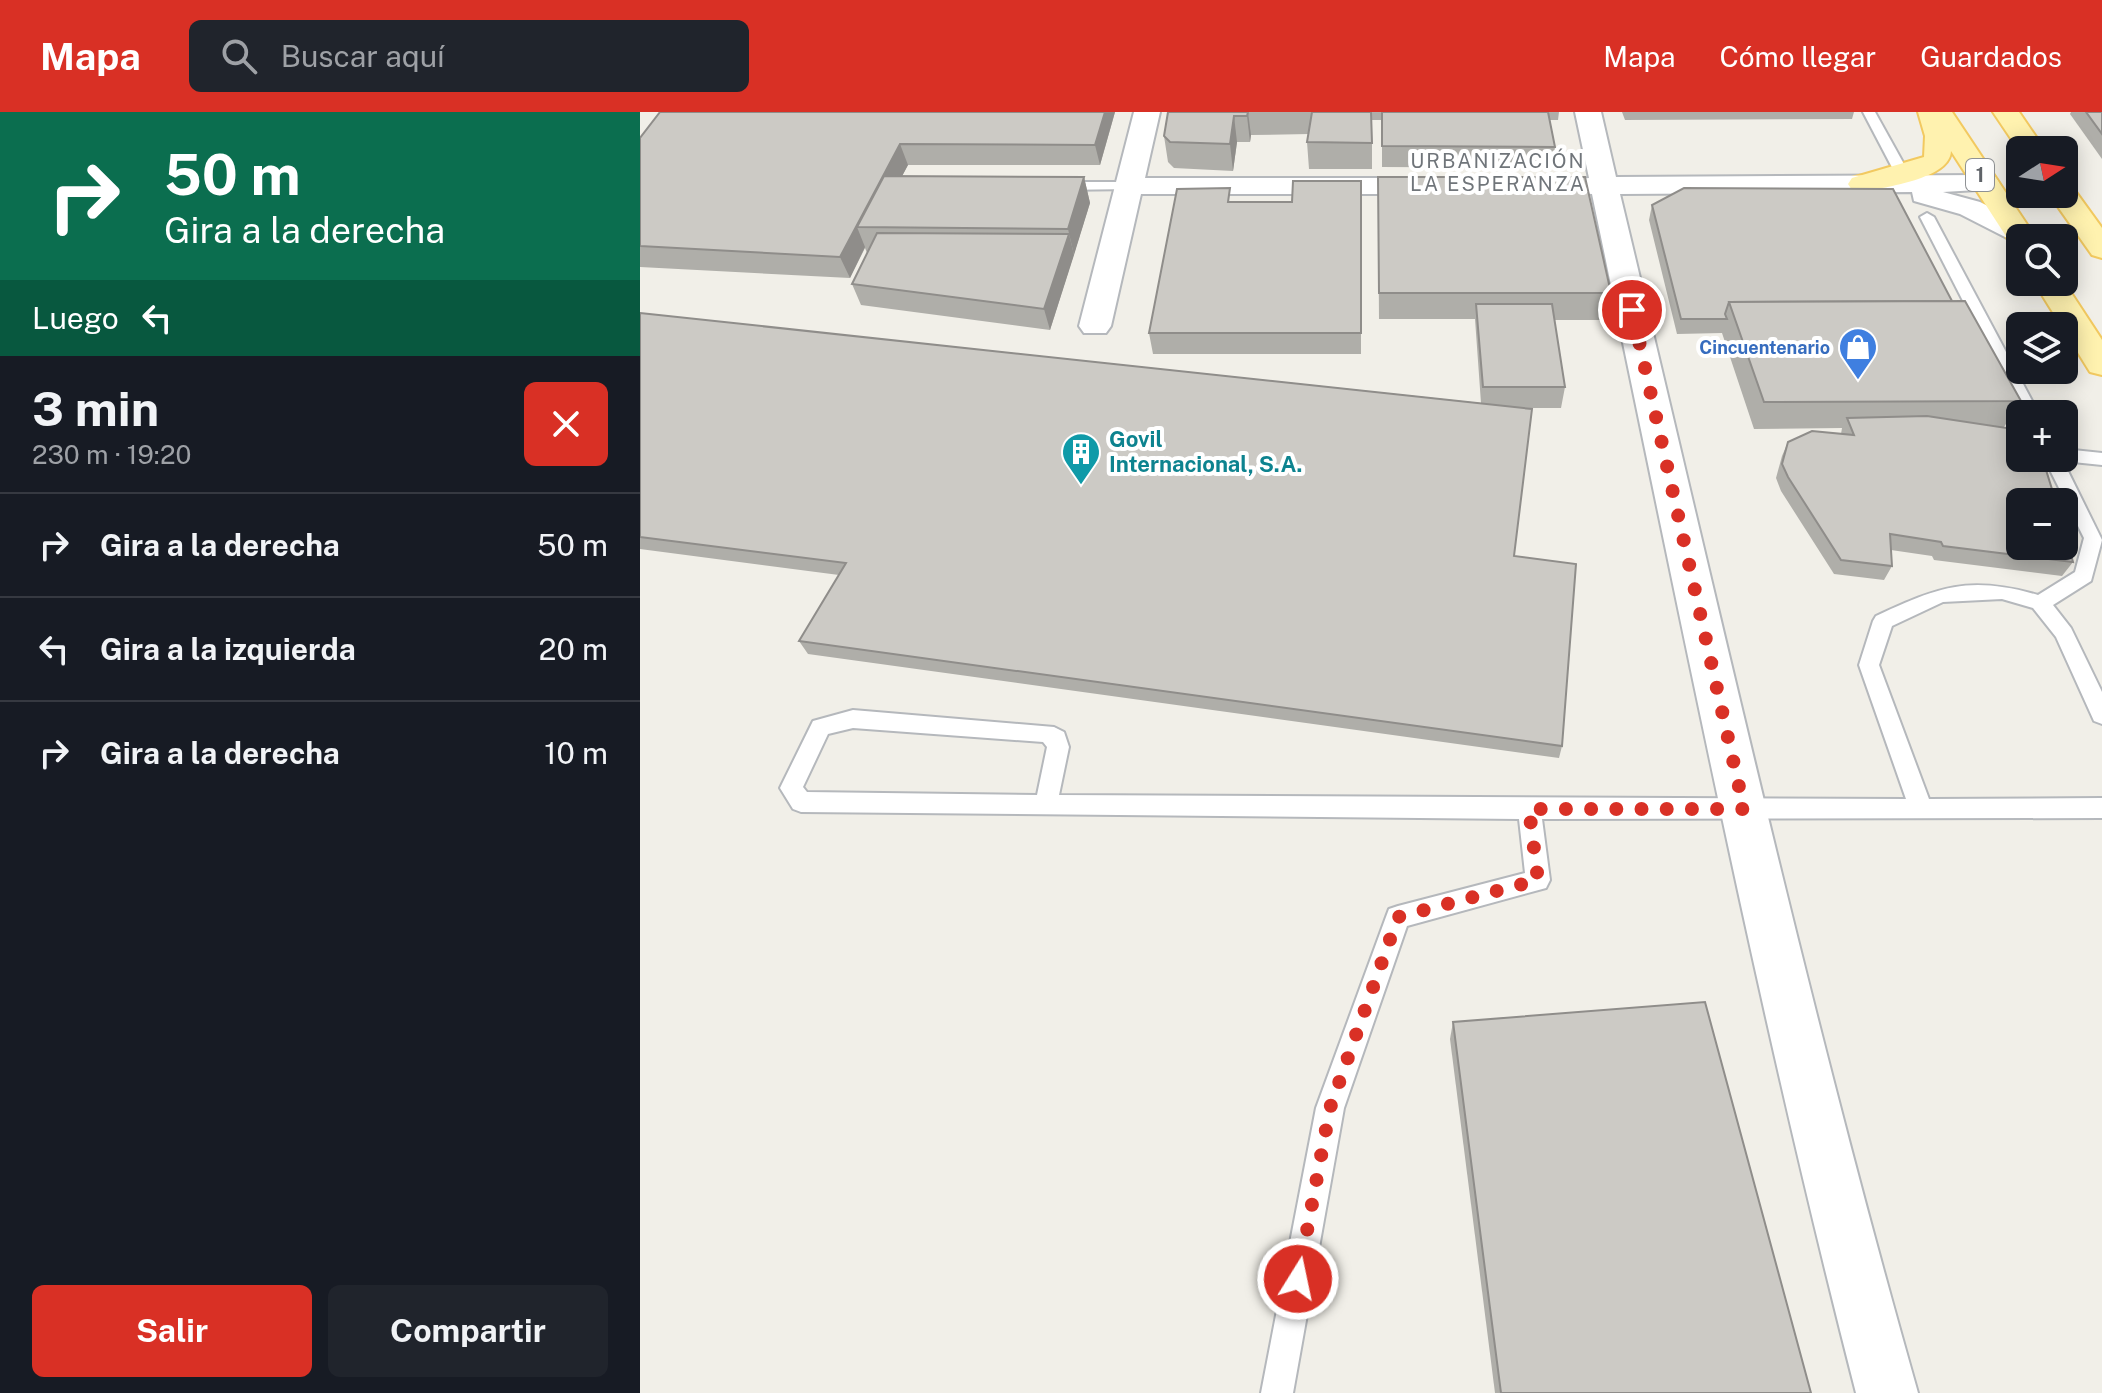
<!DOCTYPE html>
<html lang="es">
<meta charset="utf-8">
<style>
:root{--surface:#171b24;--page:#20242c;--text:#f1f3f6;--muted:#9ea1a6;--line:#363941;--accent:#d93025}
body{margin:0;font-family:"Public Sans",sans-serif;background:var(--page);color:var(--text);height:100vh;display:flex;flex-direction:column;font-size:30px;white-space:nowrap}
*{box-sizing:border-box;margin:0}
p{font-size:26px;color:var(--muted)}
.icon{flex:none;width:44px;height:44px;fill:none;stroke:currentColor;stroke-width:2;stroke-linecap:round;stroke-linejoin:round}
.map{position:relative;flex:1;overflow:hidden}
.panel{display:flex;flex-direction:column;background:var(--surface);width:640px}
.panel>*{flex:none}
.top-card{background:#0b6e4f;color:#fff;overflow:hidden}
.needle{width:52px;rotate:78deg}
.controls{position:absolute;left:1366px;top:24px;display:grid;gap:16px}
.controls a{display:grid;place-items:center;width:72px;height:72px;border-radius:12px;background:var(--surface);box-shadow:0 4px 20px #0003;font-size:40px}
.pin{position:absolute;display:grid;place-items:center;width:68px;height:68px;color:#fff;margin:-34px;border:4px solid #fff;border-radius:50%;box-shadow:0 2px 8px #0007}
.me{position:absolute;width:88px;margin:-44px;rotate:10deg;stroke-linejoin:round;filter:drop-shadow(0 0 6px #0008)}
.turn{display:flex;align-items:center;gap:28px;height:168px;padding:0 32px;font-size:36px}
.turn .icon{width:104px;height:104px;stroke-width:2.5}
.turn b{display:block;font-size:56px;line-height:68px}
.then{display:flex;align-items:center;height:76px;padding:0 32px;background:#0003;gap:16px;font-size:30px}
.round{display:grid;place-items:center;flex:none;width:84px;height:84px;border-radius:12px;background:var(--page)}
.overview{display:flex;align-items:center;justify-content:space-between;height:136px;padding:0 32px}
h1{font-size:48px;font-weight:700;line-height:60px}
.action{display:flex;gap:16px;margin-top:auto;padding:16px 32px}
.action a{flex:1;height:92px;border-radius:12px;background:var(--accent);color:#fff;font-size:32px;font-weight:700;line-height:92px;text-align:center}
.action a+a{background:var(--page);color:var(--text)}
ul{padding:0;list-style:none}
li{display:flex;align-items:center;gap:24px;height:104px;padding:0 32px;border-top:2px solid var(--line)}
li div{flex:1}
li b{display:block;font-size:30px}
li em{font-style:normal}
header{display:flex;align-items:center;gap:48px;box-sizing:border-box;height:112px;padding:0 40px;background:var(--accent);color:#fff}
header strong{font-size:38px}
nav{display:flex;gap:44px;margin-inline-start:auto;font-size:28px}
.search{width:560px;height:72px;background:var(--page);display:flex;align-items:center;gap:20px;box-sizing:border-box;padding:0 28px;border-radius:12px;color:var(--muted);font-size:30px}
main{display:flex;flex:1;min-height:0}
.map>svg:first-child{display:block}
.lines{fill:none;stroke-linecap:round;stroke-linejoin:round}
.service-casing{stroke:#b5b8bc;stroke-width:4}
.minor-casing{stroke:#b5b8bc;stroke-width:4}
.primary-casing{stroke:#f2c960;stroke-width:4}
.service{fill:#fff;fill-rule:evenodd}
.minor{fill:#fff;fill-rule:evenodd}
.primary{fill:#fff2af;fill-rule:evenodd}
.wall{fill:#afaea9}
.shaded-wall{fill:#8f8d8a}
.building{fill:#cccac5;stroke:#8f8d8a;stroke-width:2}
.route{stroke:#d93025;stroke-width:14;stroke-dasharray:0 25.2}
.labels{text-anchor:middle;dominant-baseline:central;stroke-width:8;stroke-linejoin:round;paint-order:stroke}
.far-shop-label{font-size:18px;font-weight:bold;fill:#366cbe;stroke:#fff;text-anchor:end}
.far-neighbourhood-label{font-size:20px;letter-spacing:2px;fill:#70757a;stroke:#fff}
.shield{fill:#fff;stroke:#8f9295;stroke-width:2}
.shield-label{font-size:20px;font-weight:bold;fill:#5f6368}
.culture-label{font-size:22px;font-weight:bold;fill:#0d838f;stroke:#fff;text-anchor:start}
</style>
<header>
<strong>Mapa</strong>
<div class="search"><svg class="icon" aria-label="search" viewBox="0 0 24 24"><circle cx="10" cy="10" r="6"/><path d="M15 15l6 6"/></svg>Buscar aquí</div>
<nav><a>Mapa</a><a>Cómo llegar</a><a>Guardados</a></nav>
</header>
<main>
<section class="panel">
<div class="top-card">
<div class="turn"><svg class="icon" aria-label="right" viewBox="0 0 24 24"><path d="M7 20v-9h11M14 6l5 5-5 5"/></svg><div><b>50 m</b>Gira a la derecha</div></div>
<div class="then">Luego<svg class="icon" aria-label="left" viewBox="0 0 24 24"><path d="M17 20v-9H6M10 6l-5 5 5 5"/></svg></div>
</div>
<div class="overview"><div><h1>3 min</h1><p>230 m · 19:20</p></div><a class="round" style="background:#d93025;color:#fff"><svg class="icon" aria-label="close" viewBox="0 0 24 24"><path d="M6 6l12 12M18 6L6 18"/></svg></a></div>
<ul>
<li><svg class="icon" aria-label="right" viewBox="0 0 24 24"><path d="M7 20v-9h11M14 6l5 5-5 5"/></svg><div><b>Gira a la derecha</b></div><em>50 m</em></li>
<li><svg class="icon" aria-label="left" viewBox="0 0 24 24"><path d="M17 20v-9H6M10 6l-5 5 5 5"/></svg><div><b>Gira a la izquierda</b></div><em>20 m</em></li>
<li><svg class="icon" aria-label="right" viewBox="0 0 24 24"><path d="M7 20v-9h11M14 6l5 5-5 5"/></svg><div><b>Gira a la derecha</b></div><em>10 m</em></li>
</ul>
<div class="action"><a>Salir</a><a>Compartir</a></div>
</section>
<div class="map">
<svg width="1462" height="1281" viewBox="0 0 1462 1281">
<rect width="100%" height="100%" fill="#f1efe8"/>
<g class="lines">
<defs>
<g id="service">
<polygon points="1223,0 1235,0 1270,63 1268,66 1256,63"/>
<polygon points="489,70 494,71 494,77 418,78 411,74 418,70"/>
<polygon points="1287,101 1294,105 1399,302 1381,302 1280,105"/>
<path d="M1424,337L1462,341V353L1423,349L1462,428L1451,469L1413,493L1431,516L1462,580V612L1454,609L1416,525L1393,496L1362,487L1303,490L1252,514L1239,553L1289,687L1462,686V706L902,707L910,768L906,776L767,814L704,996L653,1281H621L676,996L746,805L749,797L758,794L885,761L879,707L161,700L153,697L140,676L173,609L213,598L414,615L424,620L429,635L419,683L1266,687L1219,553L1233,509L1236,504C1299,475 1328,463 1398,483L1435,460L1444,426L1404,346H1424ZM213,616L403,630L407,635L397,683L167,680L163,675L188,622Z"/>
</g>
<g id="minor">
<polygon points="494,0 520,0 505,66 799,66 809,68 813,74 809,80 799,82 501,82 471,214 466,221 444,221 439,214"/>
<path d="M935,0H961L976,65L1345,63L1355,65L1359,71L1355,77L1303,80L1340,90L1387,114L1392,120L1380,128L1367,126L1320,102L1274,89L1272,80L980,82C1076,482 1165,885 1278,1281H1216C1114,885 1036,482 952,82L926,80L922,74L926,68L949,66Z"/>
</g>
<g id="primary">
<path d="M1278,0H1312L1396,126H1380V135L1371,132L1311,39C1310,67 1245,75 1222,80L1212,78L1208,72L1212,66L1284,45L1285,24Z"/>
<polygon points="1353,0 1379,0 1405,38 1380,40"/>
<polygon points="1424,74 1433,76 1462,116 1462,146 1452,143 1409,82 1424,82"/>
<polygon points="1394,170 1424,170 1462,228 1462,263 1450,260"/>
</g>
</defs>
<!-- service casing -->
<use href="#service" class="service-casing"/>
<!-- minor casing -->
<use href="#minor" class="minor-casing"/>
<!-- primary casing -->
<use href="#primary" class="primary-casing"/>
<!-- service -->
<use href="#service" class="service"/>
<!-- minor -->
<use href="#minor" class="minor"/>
<!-- primary -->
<use href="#primary" class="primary"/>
</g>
<!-- wall -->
<g class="wall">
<polygon points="20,0 475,0 460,53 268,53 262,64 444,65 450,91 410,218 221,193 212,172 227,141 225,136 210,166 0,155 0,26"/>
<polygon points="528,0 919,0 918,8 909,8 915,35 912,56 742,55 742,8 732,8 732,57 669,57 667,30 669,22 611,23 610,30 597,30 593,59 534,56 528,50 524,24"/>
<polygon points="982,0 1214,0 1212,7 985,8"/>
<polygon points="1431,0 1462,0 1462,47 1430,2"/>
<polygon points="738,65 971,181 965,208 914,208 925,275 921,296 888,296 874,444 922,634 919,646 168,542 159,529 199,463 0,437 0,201 841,291 835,207 739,207"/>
<polygon points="721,69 721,242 513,242 509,221 592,90 652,90"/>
<polygon points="1012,93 1312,189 1381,289 1364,315 1433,450 1422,464 1294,448 1292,444 1251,438 1252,454 1244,468 1194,462 1141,379 1136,366 1142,344 1148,330 1201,322 1202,316 1114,317 1082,221 1037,222 1009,108"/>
<polygon points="813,910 1171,1281 855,1281 810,927"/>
</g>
<!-- shaded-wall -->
<g class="shaded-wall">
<polygon points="465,0 475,0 460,53 455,33"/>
<polygon points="608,0 611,23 610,30 607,4"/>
<polygon points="594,4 597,30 593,59 590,32"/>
<polygon points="260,32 268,53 235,115 217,115 225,135 210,166 200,145"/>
<polygon points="444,65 450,91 434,143 428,117"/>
<polygon points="429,122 434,143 410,218 404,197"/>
</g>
<!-- building -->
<g class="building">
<polygon points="20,0 465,0 455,33 260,32 200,145 0,134 0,26"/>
<polygon points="528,0 608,0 607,4 594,4 590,32 530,30 524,24"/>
<polygon points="672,0 731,0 732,31 667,30"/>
<polygon points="742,0 908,0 915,35 742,34"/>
<polygon points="1446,0 1462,0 1462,22"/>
<polygon points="244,64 444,65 428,117 217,115"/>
<polygon points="738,65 945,65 971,181 739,181"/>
<polygon points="653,69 721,69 721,221 509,221 537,77 590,76 588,90 652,90"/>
<polygon points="1044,76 1253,77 1312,189 1089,190 1085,202 1087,207 1041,207 1012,93"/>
<polygon points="237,121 429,122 404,197 212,172"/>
<polygon points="1325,189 1381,289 1124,290 1089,190"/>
<polygon points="836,192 912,192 925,275 843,275"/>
<polygon points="0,201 892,297 874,444 936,452 922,634 159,529 206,451 0,425"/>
<polygon points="1287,304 1380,318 1380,346 1399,346 1406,358 1416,390 1380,390 1380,434 1424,434 1424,418 1433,450 1303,434 1301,430 1250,422 1252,454 1201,448 1148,365 1142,352 1148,330 1172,319 1214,323 1207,306"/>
<polygon points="1065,890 1171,1281 861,1281 813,910"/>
</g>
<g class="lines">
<!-- route -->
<polyline class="route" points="658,1167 690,996 758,805 898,768 889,697 1104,697 992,198"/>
</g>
<!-- icons -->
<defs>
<symbol id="shop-pin" viewBox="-11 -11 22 30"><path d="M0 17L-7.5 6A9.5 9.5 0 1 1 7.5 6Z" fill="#3f7fe0" stroke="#fff"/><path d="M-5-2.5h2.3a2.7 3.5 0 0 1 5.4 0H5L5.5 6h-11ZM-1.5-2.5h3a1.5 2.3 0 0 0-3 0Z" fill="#fff"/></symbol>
<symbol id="building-pin" viewBox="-11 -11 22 30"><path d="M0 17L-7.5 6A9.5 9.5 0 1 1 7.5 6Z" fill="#0f9aa8" stroke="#fff"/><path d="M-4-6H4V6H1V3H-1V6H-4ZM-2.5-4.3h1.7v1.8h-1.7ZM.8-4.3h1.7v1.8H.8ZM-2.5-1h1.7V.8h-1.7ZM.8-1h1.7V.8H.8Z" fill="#fff"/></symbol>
</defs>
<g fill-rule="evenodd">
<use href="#shop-pin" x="1196" y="213" width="44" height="60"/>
<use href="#building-pin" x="419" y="318" width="44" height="60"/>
</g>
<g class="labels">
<!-- far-shop labels -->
<g class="far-shop-label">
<text x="1190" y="235">Cincuentenario</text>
</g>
<!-- far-neighbourhood labels -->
<g class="far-neighbourhood-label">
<text x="858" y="49">URBANIZACIÓN<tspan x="858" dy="23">LA ESPERANZA</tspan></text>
</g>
<!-- shield labels -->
<rect class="shield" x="1326" y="47" width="28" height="32" rx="6"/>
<g class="shield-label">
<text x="1340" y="63">1</text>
</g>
<!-- culture labels -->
<g class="culture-label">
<text x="469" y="327">Govil<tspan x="469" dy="25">Internacional, S.A.</tspan></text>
</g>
</g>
</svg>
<div class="controls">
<a><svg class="needle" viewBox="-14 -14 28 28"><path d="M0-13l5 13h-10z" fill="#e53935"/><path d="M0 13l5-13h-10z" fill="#9ea1a6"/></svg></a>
<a><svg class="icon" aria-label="search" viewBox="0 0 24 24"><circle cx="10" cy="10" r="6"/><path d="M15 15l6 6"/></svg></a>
<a><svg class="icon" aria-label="layers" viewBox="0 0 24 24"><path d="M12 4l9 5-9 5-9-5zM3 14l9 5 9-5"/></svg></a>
<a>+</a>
<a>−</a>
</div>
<div class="pin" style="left:992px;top:198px;background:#d93025"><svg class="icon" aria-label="arrive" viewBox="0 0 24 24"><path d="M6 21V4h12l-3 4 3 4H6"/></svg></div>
<svg class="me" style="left:658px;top:1167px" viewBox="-20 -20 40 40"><circle r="17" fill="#d93025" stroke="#fff" stroke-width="3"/><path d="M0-11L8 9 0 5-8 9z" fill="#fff"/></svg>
</div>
</main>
